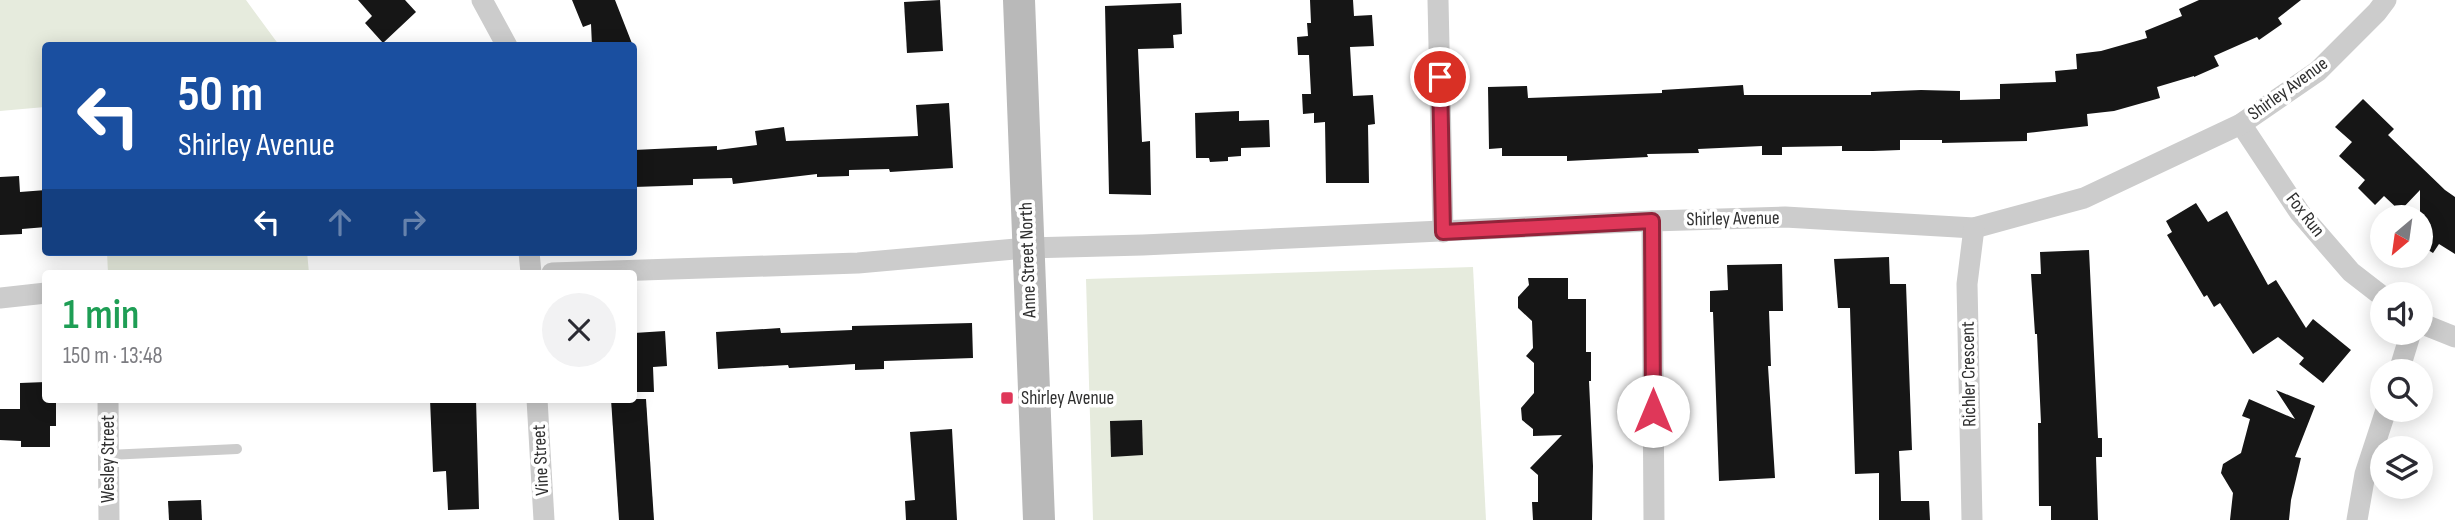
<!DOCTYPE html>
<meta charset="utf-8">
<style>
:root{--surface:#fff;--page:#f2f2f3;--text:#2b2b33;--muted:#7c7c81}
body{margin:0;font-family:"Sofia Sans Condensed",sans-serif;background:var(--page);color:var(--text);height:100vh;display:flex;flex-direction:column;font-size:26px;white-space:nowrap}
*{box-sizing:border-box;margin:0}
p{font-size:23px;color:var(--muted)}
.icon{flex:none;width:38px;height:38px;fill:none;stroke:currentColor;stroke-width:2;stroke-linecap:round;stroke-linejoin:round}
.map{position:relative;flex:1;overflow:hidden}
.sheet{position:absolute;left:42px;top:270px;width:595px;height:133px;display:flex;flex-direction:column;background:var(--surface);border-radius:7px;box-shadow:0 4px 18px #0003}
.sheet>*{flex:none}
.top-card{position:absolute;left:42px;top:42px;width:595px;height:214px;border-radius:7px;box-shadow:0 4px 18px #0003;background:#1a4fa0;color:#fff;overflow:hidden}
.needle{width:46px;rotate:209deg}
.tools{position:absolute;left:2370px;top:205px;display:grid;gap:14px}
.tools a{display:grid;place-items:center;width:63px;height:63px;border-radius:50%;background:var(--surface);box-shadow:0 4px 18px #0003;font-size:35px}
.pin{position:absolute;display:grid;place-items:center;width:60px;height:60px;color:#fff;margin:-30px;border:4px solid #fff;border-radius:50%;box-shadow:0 2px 7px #0007}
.me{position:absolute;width:77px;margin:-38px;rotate:0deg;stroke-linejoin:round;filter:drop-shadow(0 0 5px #0008)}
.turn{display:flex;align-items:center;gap:24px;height:147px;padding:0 21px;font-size:32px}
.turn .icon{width:91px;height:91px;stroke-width:2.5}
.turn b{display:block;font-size:49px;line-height:60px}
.lanes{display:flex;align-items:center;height:66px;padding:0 21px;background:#0003;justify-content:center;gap:35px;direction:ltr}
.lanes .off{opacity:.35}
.round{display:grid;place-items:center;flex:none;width:74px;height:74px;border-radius:37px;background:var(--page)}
.overview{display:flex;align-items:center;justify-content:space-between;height:119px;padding:0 21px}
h1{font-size:42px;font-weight:600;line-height:52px;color:#1e9e55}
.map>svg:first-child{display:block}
.green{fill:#e6ebdd}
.building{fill:#161616}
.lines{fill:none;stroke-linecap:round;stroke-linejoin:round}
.lane{stroke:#ccc;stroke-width:10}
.street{stroke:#ccc;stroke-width:21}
.secondary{stroke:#b9b9b9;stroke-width:32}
.route-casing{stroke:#91243a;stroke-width:18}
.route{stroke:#df3759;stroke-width:12}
.poi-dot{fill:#df3759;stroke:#fff;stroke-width:2.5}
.labels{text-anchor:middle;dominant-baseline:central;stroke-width:7;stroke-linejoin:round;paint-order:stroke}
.street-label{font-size:19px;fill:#2f2f2f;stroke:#fff}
.poi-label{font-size:19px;fill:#2f2f2f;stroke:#fff;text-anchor:start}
</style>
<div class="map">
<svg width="2455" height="520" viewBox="0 0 2455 520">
<rect width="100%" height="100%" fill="#fff"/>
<!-- green -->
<g class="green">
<polygon points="0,0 246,0 279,45 46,46 45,107 0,111"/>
<polygon points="107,252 307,252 309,273 108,273"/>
<polygon points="1473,267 1486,520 1093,520 1086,279"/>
</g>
<!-- building -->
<g class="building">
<polygon points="358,0 405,0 416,12 383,43 365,23 372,16"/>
<polygon points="572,0 615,0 633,46 592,46 591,24 583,27"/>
<polygon points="940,0 943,51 907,53 904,2"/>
<polygon points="1310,0 1353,0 1354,16 1372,15 1374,46 1350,47 1353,96 1373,95 1375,124 1368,125 1369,183 1326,183 1325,122 1314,123 1314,113 1303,114 1302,94 1311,94 1309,55 1298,55 1297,37 1308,36 1307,23 1311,23"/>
<polygon points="2199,0 2301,0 2278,18 2282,24 2259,40 2257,37 2214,56 2219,66 2194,77 2194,76 2157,87 2160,98 2114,111 2087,114 2088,126 2027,133 2027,141 1942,143 1942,140 1900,140 1900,150 1873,151 1842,151 1842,146 1782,147 1782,155 1762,155 1762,146 1698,149 1699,153 1647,154 1648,157 1567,161 1567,156 1502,156 1502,148 1489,149 1488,87 1527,86 1528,98 1662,93 1662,90 1743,85 1744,95 1871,95 1871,92 1921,90 1960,91 1960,100 2000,99 2000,84 2056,82 2055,71 2077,69 2076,54 2101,51 2147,38 2145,31 2182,16 2179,9"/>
<polygon points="1181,3 1182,34 1173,35 1174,48 1138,49 1142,142 1150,141 1151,195 1109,194 1105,6"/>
<polygon points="2363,99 2394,129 2388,135 2445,190 2455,197 2455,254 2439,244 2433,253 2420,245 2420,190 2400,211 2384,196 2375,205 2358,188 2365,180 2339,156 2352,142 2335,127"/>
<polygon points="949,103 953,168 890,172 889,169 849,170 849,176 817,177 817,174 733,184 732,178 693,179 693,185 634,187 634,150 717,146 717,150 757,145 755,131 784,127 786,141 918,136 916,105"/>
<polygon points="1239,111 1239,121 1269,120 1270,147 1241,148 1241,156 1228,157 1228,161 1210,162 1209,158 1196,158 1195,113"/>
<polygon points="19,176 20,192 46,190 46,227 22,229 22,234 0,235 0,177"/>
<polygon points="2196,203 2208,222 2227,211 2268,285 2276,280 2306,328 2313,319 2351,350 2323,383 2299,364 2304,358 2278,337 2253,354 2220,303 2214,307 2207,295 2204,297 2167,235 2172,232 2166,221"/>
<polygon points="2089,250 2098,438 2102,438 2102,457 2096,457 2098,520 2051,520 2051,506 2039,506 2038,423 2041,423 2037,334 2035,334 2031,274 2041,274 2040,252"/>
<polygon points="1889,257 1890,284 1906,284 1912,450 1899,451 1901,501 1929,501 1930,520 1879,520 1879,473 1855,474 1850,308 1838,308 1834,259"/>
<polygon points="1782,264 1783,311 1769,311 1771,366 1768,366 1775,478 1719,481 1713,312 1710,312 1710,291 1728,290 1727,265"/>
<polygon points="1528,278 1568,278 1568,299 1586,299 1586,352 1591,352 1591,381 1589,381 1593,466 1592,520 1533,520 1532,502 1538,502 1538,475 1530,468 1562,435 1533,436 1533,429 1522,420 1521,408 1534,393 1534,363 1526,356 1533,348 1532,321 1518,308 1518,297 1529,285"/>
<polygon points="972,323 973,358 884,361 884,369 855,370 855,364 789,368 788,365 718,369 716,332 780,328 781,333 852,330 852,326"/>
<polygon points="665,331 667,366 653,367 654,392 634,392 634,333"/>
<polygon points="46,382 46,399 56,399 56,426 50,426 50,447 21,447 21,441 0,440 0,409 20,409 20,383"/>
<polygon points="2276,390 2315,406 2295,457 2301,458 2291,500 2289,520 2230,520 2233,493 2221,473 2223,464 2241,453 2250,419 2242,416 2249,399 2295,419"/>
<polygon points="430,399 476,399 479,509 448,510 446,471 433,472"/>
<polygon points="611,399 646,399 654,520 619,520"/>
<polygon points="1142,420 1143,455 1111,457 1110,421"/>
<polygon points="952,429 957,520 906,520 905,501 915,500 910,432"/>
<polygon points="201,500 202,520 169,520 168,501"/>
</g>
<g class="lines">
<!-- lane -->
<polyline class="lane" points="108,455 237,449"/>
<!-- street -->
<g class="street">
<polyline points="482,0 507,46"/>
<polyline points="1438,0 1443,232"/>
<polyline points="2241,124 2300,213 2351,272 2382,296"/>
<polyline points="1652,221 1654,520"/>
<polyline points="529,252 531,273"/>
<polyline points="552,273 858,263 1027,248 1143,245 1652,221 1785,217 1974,228 2084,198 2241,124 2318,71 2377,12 2386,0"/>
<polyline points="0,298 46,293"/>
<polyline points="2420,323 2455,337"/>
<polyline points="2399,371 2411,332"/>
<polyline points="108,399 109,520"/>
<polyline points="537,399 544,520"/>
<polyline points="1972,520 1967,284 1974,228"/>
<polyline points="2357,520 2365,474 2386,410"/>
</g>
<!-- secondary -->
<polyline class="secondary" points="1019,0 1039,520"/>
</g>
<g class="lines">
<defs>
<polyline id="route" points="1440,77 1443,232 1652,221 1653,411"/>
</defs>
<!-- route casing -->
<use href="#route" class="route-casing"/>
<!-- route -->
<use href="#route" class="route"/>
</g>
<!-- markers -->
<rect class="poi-dot" x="1000" y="391" width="14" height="14" rx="3.5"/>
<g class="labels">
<!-- street labels -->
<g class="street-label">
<text transform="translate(2288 89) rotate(-36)">Shirley Avenue</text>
<text transform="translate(2305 215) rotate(52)">Fox Run</text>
<text transform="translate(1733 219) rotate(-1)">Shirley Avenue</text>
<text transform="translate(1028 260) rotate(-92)">Anne Street North</text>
<text transform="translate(1969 374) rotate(-91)">Richler Crescent</text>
<text transform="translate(108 459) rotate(-90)">Wesley Street</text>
<text transform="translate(541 460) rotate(-93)">Vine Street</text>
</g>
<!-- poi labels -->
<g class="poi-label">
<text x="1021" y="398">Shirley Avenue</text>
</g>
</g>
</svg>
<div class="tools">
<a><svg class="needle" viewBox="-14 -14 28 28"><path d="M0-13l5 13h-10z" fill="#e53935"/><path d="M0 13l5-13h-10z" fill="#7c7c81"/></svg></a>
<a><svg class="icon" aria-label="sound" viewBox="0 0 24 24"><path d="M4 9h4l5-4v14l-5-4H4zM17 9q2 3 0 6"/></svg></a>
<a><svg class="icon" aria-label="search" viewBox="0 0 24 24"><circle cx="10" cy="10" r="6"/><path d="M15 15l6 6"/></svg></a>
<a><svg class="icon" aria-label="layers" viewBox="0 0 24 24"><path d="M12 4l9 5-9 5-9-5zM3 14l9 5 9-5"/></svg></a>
</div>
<div class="pin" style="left:1440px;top:77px;background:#d93025"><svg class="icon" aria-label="arrive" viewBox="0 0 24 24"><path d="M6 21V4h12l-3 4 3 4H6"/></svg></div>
<svg class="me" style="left:1653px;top:411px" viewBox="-20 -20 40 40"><circle r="19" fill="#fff"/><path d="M0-13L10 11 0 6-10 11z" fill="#df3759"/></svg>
<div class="top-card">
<div class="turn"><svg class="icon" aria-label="left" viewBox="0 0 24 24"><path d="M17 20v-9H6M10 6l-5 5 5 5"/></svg><div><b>50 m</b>Shirley Avenue</div></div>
<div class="lanes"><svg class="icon" aria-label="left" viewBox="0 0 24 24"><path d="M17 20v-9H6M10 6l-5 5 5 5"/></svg><svg class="icon off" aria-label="ahead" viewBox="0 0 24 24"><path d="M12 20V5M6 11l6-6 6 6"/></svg><svg class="icon off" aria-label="right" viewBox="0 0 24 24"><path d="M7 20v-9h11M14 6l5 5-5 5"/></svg></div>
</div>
<section class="sheet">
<div class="overview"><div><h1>1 min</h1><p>150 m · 13:48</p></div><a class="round"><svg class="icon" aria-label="close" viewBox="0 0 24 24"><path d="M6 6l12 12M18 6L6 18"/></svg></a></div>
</section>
</div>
